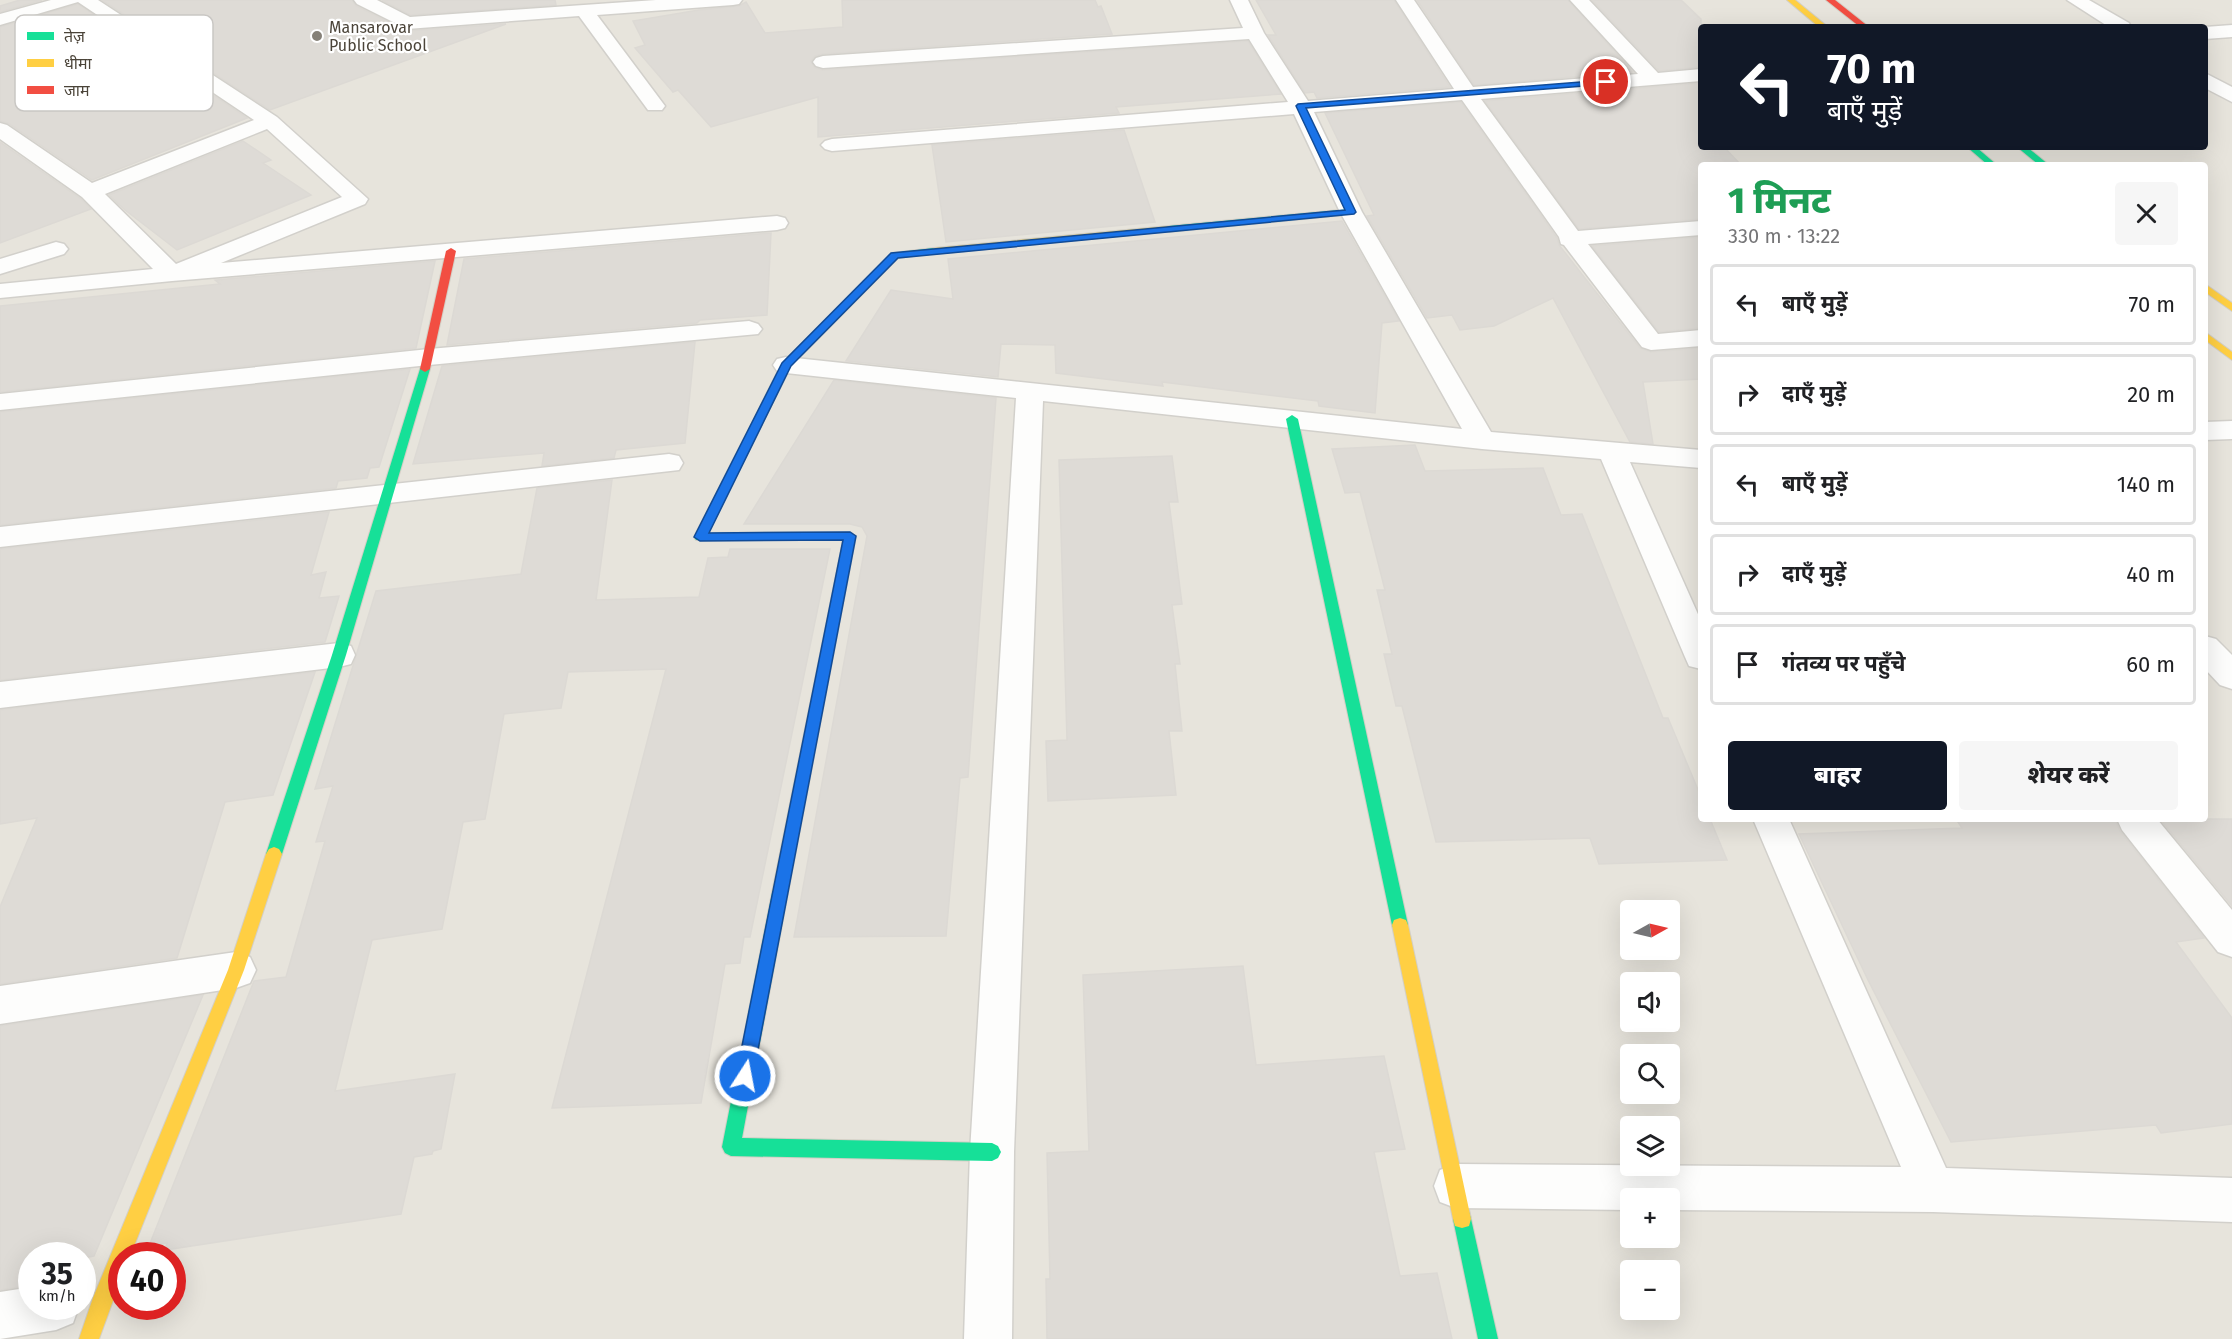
<!DOCTYPE html>
<html lang="hi">
<meta charset="utf-8">
<style>
:root{--surface:#fff;--page:#f6f6f6;--text:#202124;--muted:#757577;--line:#e0e0e0;--accent:#111827}
body{margin:0;font-family:"Fira Sans","Noto Sans Devanagari",sans-serif;background:var(--page);color:var(--text);height:100vh;display:flex;flex-direction:column;font-size:22px;white-space:nowrap}
*{box-sizing:border-box;margin:0}
p{font-size:20px;color:var(--muted)}
.icon{flex:none;width:33px;height:33px;fill:none;stroke:currentColor;stroke-width:2;stroke-linecap:round;stroke-linejoin:round}
.map{position:relative;flex:1;overflow:hidden}
.drawer{position:absolute;left:1698px;top:162px;width:510px;height:660px;display:flex;flex-direction:column;background:var(--surface);border-radius:6px;box-shadow:0 6px 24px #0002}
.drawer>*{flex:none}
.hud{position:absolute;left:1698px;top:24px;width:510px;height:126px;border-radius:6px;box-shadow:0 6px 24px #0002;background:#111827;color:#fff;overflow:hidden}
.needle{width:39px;rotate:82deg}
.tools{position:absolute;left:1620px;top:900px;display:grid;gap:12px}
.tools a{display:grid;place-items:center;width:60px;height:60px;border-radius:6px;background:var(--surface);box-shadow:0 6px 24px #0002;font-size:30px}
.speed{position:absolute;left:18px;top:1242px;display:flex;gap:12px;font-size:30px;font-weight:700;text-align:center}
.speed>*{display:grid;place-content:center;width:78px;height:78px;border-radius:50%;background:var(--surface);box-shadow:0 6px 24px #0002;line-height:1}
.speed small{font-size:15px;font-weight:400}
.speed .limit{border:9px solid #d22;background:#fff;color:#111}
.pin{position:absolute;display:grid;place-items:center;width:51px;height:51px;color:#fff;margin:-26px;border:3px solid #fff;border-radius:50%;box-shadow:0 2px 6px #0007}
.me{position:absolute;width:66px;margin:-33px;rotate:11deg;stroke-linejoin:round;filter:drop-shadow(0 0 4px #0008)}
.turn{display:flex;align-items:center;gap:21px;height:126px;padding:0 30px;font-size:27px}
.turn .icon{width:78px;height:78px;stroke-width:2.5}
.turn b{display:block;font-size:42px;line-height:51px}
.round{display:grid;place-items:center;flex:none;width:63px;height:63px;border-radius:6px;background:var(--page)}
.overview{display:flex;align-items:center;justify-content:space-between;height:102px;padding:0 30px}
h1{font-size:36px;font-weight:800;line-height:45px;color:#1e9e55}
.button{display:flex;gap:12px;margin-top:auto;padding:12px 30px}
.button a{flex:1;height:69px;border-radius:6px;background:var(--accent);color:#fff;font-size:24px;font-weight:800;line-height:69px;text-align:center}
.button a+a{background:var(--page);color:var(--text)}
ul{padding:0;list-style:none}
li{display:flex;align-items:center;gap:18px;height:81px;margin:0 12px 9px;padding:0 18px;border:3px solid var(--line);border-radius:6px}
li div{flex:1}
li b{display:block;font-size:22px}
li em{font-style:normal}
.map>svg:first-child{display:block}
.residential{fill:#e7e4dc;fill-rule:evenodd}
.building{fill:#dedbd6;stroke:#dcd9d4;stroke-width:1.5}
.lines{fill:none;stroke-linecap:round;stroke-linejoin:round}
.street-casing{stroke:#d2d0cb;stroke-width:3}
.fast-casing{stroke:#d3cfc5;stroke-width:2}
.slow-casing{stroke:#d3cfc5;stroke-width:2}
.jam-casing{stroke:#d3cfc5;stroke-width:2}
.street{fill:#fdfdfc;fill-rule:evenodd}
.fast{fill:#16e098;fill-rule:evenodd}
.slow{fill:#ffcf43;fill-rule:evenodd}
.jam{fill:#f24e42;fill-rule:evenodd}
.route{fill:#1a73e8;stroke:#114b97;stroke-width:1.5}
.poi-dot{fill:#868178;stroke:#fff;stroke-width:2}
.labels{text-anchor:middle;dominant-baseline:central;stroke-width:4.5;stroke-linejoin:round;paint-order:stroke}
.far-poi-label{font-size:16px;fill:#4b4439;stroke:#fff;text-anchor:start}
.key{fill:#fff;stroke:#c9c7c4;stroke-width:1.5}
.key-label{font-size:16px;fill:#4b4439}
</style>
<div class="map">
<svg width="2232" height="1339" viewBox="0 0 2232 1339">
<rect width="100%" height="100%" fill="#f4f2ee"/>
<!-- residential -->
<path class="residential" d="M0,0H2232V1339H0ZM1701,27H2205V147H1701ZM1701,165H2205V819H1701ZM1630,910H1670V950H1630ZM1630,982H1670V1022H1630ZM1630,1054H1670V1094H1630ZM1630,1126H1670V1166H1630ZM1630,1198H1670V1238H1630ZM32,1256H82V1306H32ZM122,1256H172V1306H122ZM1630,1270H1670V1310H1630Z"/>
<!-- building -->
<g class="building">
<polygon points="20,0 42,0 0,12 0,6"/>
<polygon points="102,0 352,0 356,6 407,31 506,24 270,110"/>
<polygon points="382,0 555,0 556,5 410,15"/>
<polygon points="842,0 1095,0 1098,7 1101,6 1112,34 823,54 815,56 811,61 815,68 823,70 1248,41 1281,94 1116,107 1119,113 818,137 818,97 711,127 678,90 673,92 635,48 645,45 633,21 699,10 739,6 746,2 765,33 843,27"/>
<polygon points="1256,0 1394,0 1450,87 1317,98 1314,92 1305,93 1268,35 1276,35"/>
<polygon points="1417,0 1568,0 1633,72 1474,85"/>
<polygon points="1592,0 1681,0 1701,19 1701,67 1659,71"/>
<polygon points="78,4 247,118 92,180 8,123 0,121 0,27"/>
<polygon points="1701,83 1701,147 1724,147 1741,165 1701,165 1701,219 1579,229 1485,101"/>
<polygon points="1461,102 1557,238 1559,245 1640,348 1651,352 1701,348 1701,379 1643,382 1653,444 1630,442 1553,298 1494,326 1460,330 1452,315 1427,318 1367,216 1374,215 1325,113"/>
<polygon points="1124,130 1155,222 946,242 932,145"/>
<polygon points="243,141 271,160 263,163 311,195 177,250 125,210 109,195"/>
<polygon points="0,142 81,199 91,209 0,243"/>
<polygon points="1342,221 1399,321 1382,323 1375,413 1319,406 1318,401 1162,382 1163,386 1056,373 1055,345 1001,344 998,377 846,361 891,290 953,299 948,259"/>
<polygon points="771,233 767,315 700,320 697,323 447,345 464,259"/>
<polygon points="1701,237 1701,328 1659,332 1592,246"/>
<polygon points="435,261 416,348 0,392 0,306 220,284 215,280"/>
<polygon points="695,342 685,443 616,450 614,458 542,466 544,453 413,464 442,366"/>
<polygon points="410,369 379,467 370,468 367,478 338,481 336,488 0,525 0,412"/>
<polygon points="834,380 996,398 968,777 960,778 946,936 794,937 867,536 862,527 850,524 744,524"/>
<polygon points="1415,445 1425,471 1543,468 1561,515 1582,514 1663,718 1668,718 1701,797 1701,819 1710,819 1727,860 1599,864 1590,838 1436,842 1402,706 1396,706 1384,654 1392,654 1377,590 1385,590 1360,492 1345,493 1332,449"/>
<polygon points="1172,456 1178,502 1169,502 1182,604 1172,605 1180,664 1175,664 1182,731 1169,731 1176,795 1048,801 1046,741 1067,740 1059,460"/>
<polygon points="612,480 596,600 699,597 708,558 728,557 730,549 830,549 750,937 744,937 740,963 725,964 701,1103 552,1108 666,669 568,672 561,708 504,714 485,819 463,822 442,929 372,940 335,1091 455,1074 441,1149 433,1151 432,1154 414,1157 401,1214 165,1250 167,1243 149,1246 254,981 286,977 325,841 316,842 333,786 315,789 376,591 521,574 537,488"/>
<polygon points="329,512 311,575 326,572 319,598 339,596 325,642 0,680 0,549"/>
<polygon points="315,672 273,795 225,802 177,958 0,984 0,907 37,818 0,824 0,710"/>
<polygon points="1956,819 2115,819 2120,831 2204,938 2176,942 2232,1018 2232,1124 2161,1133 2156,1125 1951,1142 1868,980 1799,834 1962,828"/>
<polygon points="2160,819 2232,819 2232,906"/>
<polygon points="1243,966 1256,1065 1384,1056 1405,1149 1374,1152 1400,1276 1437,1273 1452,1339 1047,1339 1046,1279 1050,1279 1047,1153 1089,1151 1083,975"/>
<polygon points="203,995 94,1256 82,1258 82,1256 32,1256 32,1285 0,1290 0,1026"/>
</g>
<g class="lines">
<defs>
<g id="street">
<path d="M51,0H98L277,117L368,199L365,204L221,263L777,216L785,218L788,223L785,228L777,230L172,281L0,298V284L153,269L82,197L0,139V123L7,125L92,183L254,120L78,2L0,25V14ZM267,129L342,197L176,264L105,194Z"/>
<polygon points="354,0 377,0 410,17 656,0 742,0 739,4 733,5 597,15 665,106 662,110 648,110 579,16 407,29 357,4"/>
<polygon points="1230,0 1248,0 1264,33 1308,101 1454,89 1396,0 1414,0 1473,87 1638,74 1570,0 1589,0 1658,73 1701,69 1701,81 1481,99 1578,231 1701,221 1701,235 1588,244 1658,334 1701,330 1701,346 1651,350 1642,347 1564,245 1561,244 1559,237 1462,100 1314,112 1362,212 1491,432 1701,450 1701,468 1630,462 1701,621 1701,669 1689,666 1685,657 1601,459 1482,449 1043,401 1014,1152 1012,1339 964,1339 970,1152 1016,398 786,373 777,371 773,365 777,359 786,357 1462,429 1340,212 1294,114 832,151 825,149 821,145 825,141 832,139 1288,102 1249,39 823,68 816,66 813,62 816,58 823,56 1243,28"/>
<polygon points="2067,0 2089,0 2129,23 2131,27 2109,27"/>
<polygon points="2232,25 2232,37 2205,39 2205,27"/>
<polygon points="2205,73 2232,87 2232,102 2205,88"/>
<polygon points="56,242 64,244 68,249 64,254 0,274 0,259"/>
<polygon points="749,321 758,324 762,329 758,334 429,365 0,410 0,394 429,349"/>
<polygon points="2232,421 2232,439 2205,440 2205,422"/>
<polygon points="669,454 679,456 683,463 679,470 0,547 0,527"/>
<polygon points="2205,636 2216,639 2232,655 2232,689 2220,685 2205,669"/>
<polygon points="339,643 351,646 355,655 351,664 339,667 0,708 0,682"/>
<polygon points="1753,819 1789,819 1946,1168 2232,1178 2232,1222 1933,1212 1670,1210 1670,1198 1630,1198 1630,1210 1456,1208 1440,1202 1434,1186 1440,1170 1456,1164 1901,1167"/>
<polygon points="2117,819 2157,819 2232,910 2232,957 2218,952 2122,830"/>
<polygon points="236,952 250,957 256,970 250,983 236,988 0,1024 0,986"/>
<polygon points="32,1287 32,1306 79,1306 73,1323 56,1330 0,1339 0,1292"/>
</g>
<g id="fast">
<polygon points="1967,147 1976,147 1997,165 1988,165"/>
<polygon points="2017,147 2027,147 2049,165 2039,165"/>
<polygon points="1351,209 1354,210 1354,214 1169,232 1164,229 1169,226"/>
<polygon points="934,248 939,251 937,253 898,258 791,366 708,533 801,532 805,533 807,536 805,539 696,540 694,537 782,363 892,253"/>
<polygon points="425,366 430,369 346,655 282,854 279,859 274,861 269,859 266,854 332,655 420,369"/>
<polygon points="1292,415 1298,419 1408,925 1406,930 1400,932 1394,930 1392,925 1286,419"/>
<polygon points="780,886 786,888 788,893 742,1138 992,1143 998,1146 1001,1152 998,1158 992,1161 731,1156 725,1153 722,1147 772,893 774,888"/>
<polygon points="1462,1210 1469,1212 1471,1219 1498,1339 1478,1339 1453,1219 1455,1212"/>
</g>
<g id="slow">
<polygon points="1787,0 1795,0 1828,27 1819,27"/>
<polygon points="1169,226 1172,227 1172,231 934,254 929,251 934,248"/>
<polygon points="2205,284 2232,303 2232,311 2205,292"/>
<polygon points="2205,332 2232,352 2232,360 2205,340"/>
<polygon points="801,532 850,532 856,536 788,893 786,898 780,900 774,898 772,893 843,540 797,539 795,536 797,533"/>
<polygon points="274,847 279,849 282,854 244,970 130,1256 122,1256 122,1276 99,1339 79,1339 93,1298 228,970 266,854 269,849"/>
<polygon points="1400,918 1406,920 1408,925 1471,1219 1469,1226 1462,1228 1455,1226 1453,1219 1392,925 1394,920"/>
</g>
<g id="jam">
<polygon points="1826,0 1835,0 1869,27 1860,27"/>
<polygon points="451,248 456,251 430,369 425,372 420,369 446,251"/>
</g>
</defs>
<!-- street casing -->
<use href="#street" class="street-casing"/>
<!-- fast casing -->
<use href="#fast" class="fast-casing"/>
<!-- slow casing -->
<use href="#slow" class="slow-casing"/>
<!-- jam casing -->
<use href="#jam" class="jam-casing"/>
<!-- street -->
<use href="#street" class="street"/>
<!-- fast -->
<use href="#fast" class="fast"/>
<!-- slow -->
<use href="#slow" class="slow"/>
<!-- jam -->
<use href="#jam" class="jam"/>
</g>
<!-- route -->
<polygon class="route" points="1606,80 1609,81 1609,84 1306,108 1356,212 1354,214 898,258 791,366 709,533 850,532 856,536 753,1076 751,1082 745,1085 739,1082 736,1076 843,540 700,541 694,537 782,363 891,253 1345,210 1296,106 1298,104"/>
<!-- markers -->
<circle class="poi-dot" cx="317" cy="36" r="6"/>
<g class="labels">
<!-- far-poi labels -->
<g class="far-poi-label">
<text x="329" y="27">Mansarovar<tspan x="329" dy="18">Public School</tspan></text>
</g>
</g>
<!-- legend -->
<rect x="15" y="15" width="198" height="96" rx="9" class="key"/>
<rect x="27" y="32" width="27" height="8" fill="#16e098"/>
<rect x="27" y="59" width="27" height="8" fill="#ffcf43"/>
<rect x="27" y="86" width="27" height="8" fill="#f24e42"/>
<g class="key-label">
<text x="64" y="42">तेज़</text>
<text x="64" y="69">धीमा</text>
<text x="64" y="96">जाम</text>
</g>
</svg>
<div class="tools">
<a><svg class="needle" viewBox="-14 -14 28 28"><path d="M0-13l5 13h-10z" fill="#e53935"/><path d="M0 13l5-13h-10z" fill="#757577"/></svg></a>
<a><svg class="icon" aria-label="sound" viewBox="0 0 24 24"><path d="M4 9h4l5-4v14l-5-4H4zM17 9q2 3 0 6"/></svg></a>
<a><svg class="icon" aria-label="search" viewBox="0 0 24 24"><circle cx="10" cy="10" r="6"/><path d="M15 15l6 6"/></svg></a>
<a><svg class="icon" aria-label="layers" viewBox="0 0 24 24"><path d="M12 4l9 5-9 5-9-5zM3 14l9 5 9-5"/></svg></a>
<a>+</a>
<a>−</a>
</div>
<div class="speed"><div>35<small>km/h</small></div><div class="limit">40</div></div>
<div class="pin" style="left:1606px;top:82px;background:#d93025"><svg class="icon" aria-label="arrive" viewBox="0 0 24 24"><path d="M6 21V4h12l-3 4 3 4H6"/></svg></div>
<svg class="me" style="left:745px;top:1076px" viewBox="-20 -20 40 40"><circle r="17" fill="#1a73e8" stroke="#fff" stroke-width="3"/><path d="M0-11L8 9 0 5-8 9z" fill="#fff"/></svg>
<div class="hud">
<div class="turn"><svg class="icon" aria-label="left" viewBox="0 0 24 24"><path d="M17 20v-9H6M10 6l-5 5 5 5"/></svg><div><b>70 m</b>बाएँ मुड़ें</div></div>
</div>
<section class="drawer">
<div class="overview"><div><h1>1 मिनट</h1><p>330 m · 13:22</p></div><a class="round"><svg class="icon" aria-label="close" viewBox="0 0 24 24"><path d="M6 6l12 12M18 6L6 18"/></svg></a></div>
<ul>
<li><svg class="icon" aria-label="left" viewBox="0 0 24 24"><path d="M17 20v-9H6M10 6l-5 5 5 5"/></svg><div><b>बाएँ मुड़ें</b></div><em>70 m</em></li>
<li><svg class="icon" aria-label="right" viewBox="0 0 24 24"><path d="M7 20v-9h11M14 6l5 5-5 5"/></svg><div><b>दाएँ मुड़ें</b></div><em>20 m</em></li>
<li><svg class="icon" aria-label="left" viewBox="0 0 24 24"><path d="M17 20v-9H6M10 6l-5 5 5 5"/></svg><div><b>बाएँ मुड़ें</b></div><em>140 m</em></li>
<li><svg class="icon" aria-label="right" viewBox="0 0 24 24"><path d="M7 20v-9h11M14 6l5 5-5 5"/></svg><div><b>दाएँ मुड़ें</b></div><em>40 m</em></li>
<li><svg class="icon" aria-label="arrive" viewBox="0 0 24 24"><path d="M6 21V4h12l-3 4 3 4H6"/></svg><div><b>गंतव्य पर पहुँचे</b></div><em>60 m</em></li>
</ul>
<div class="button"><a>बाहर</a><a>शेयर करें</a></div>
</section>
</div>
